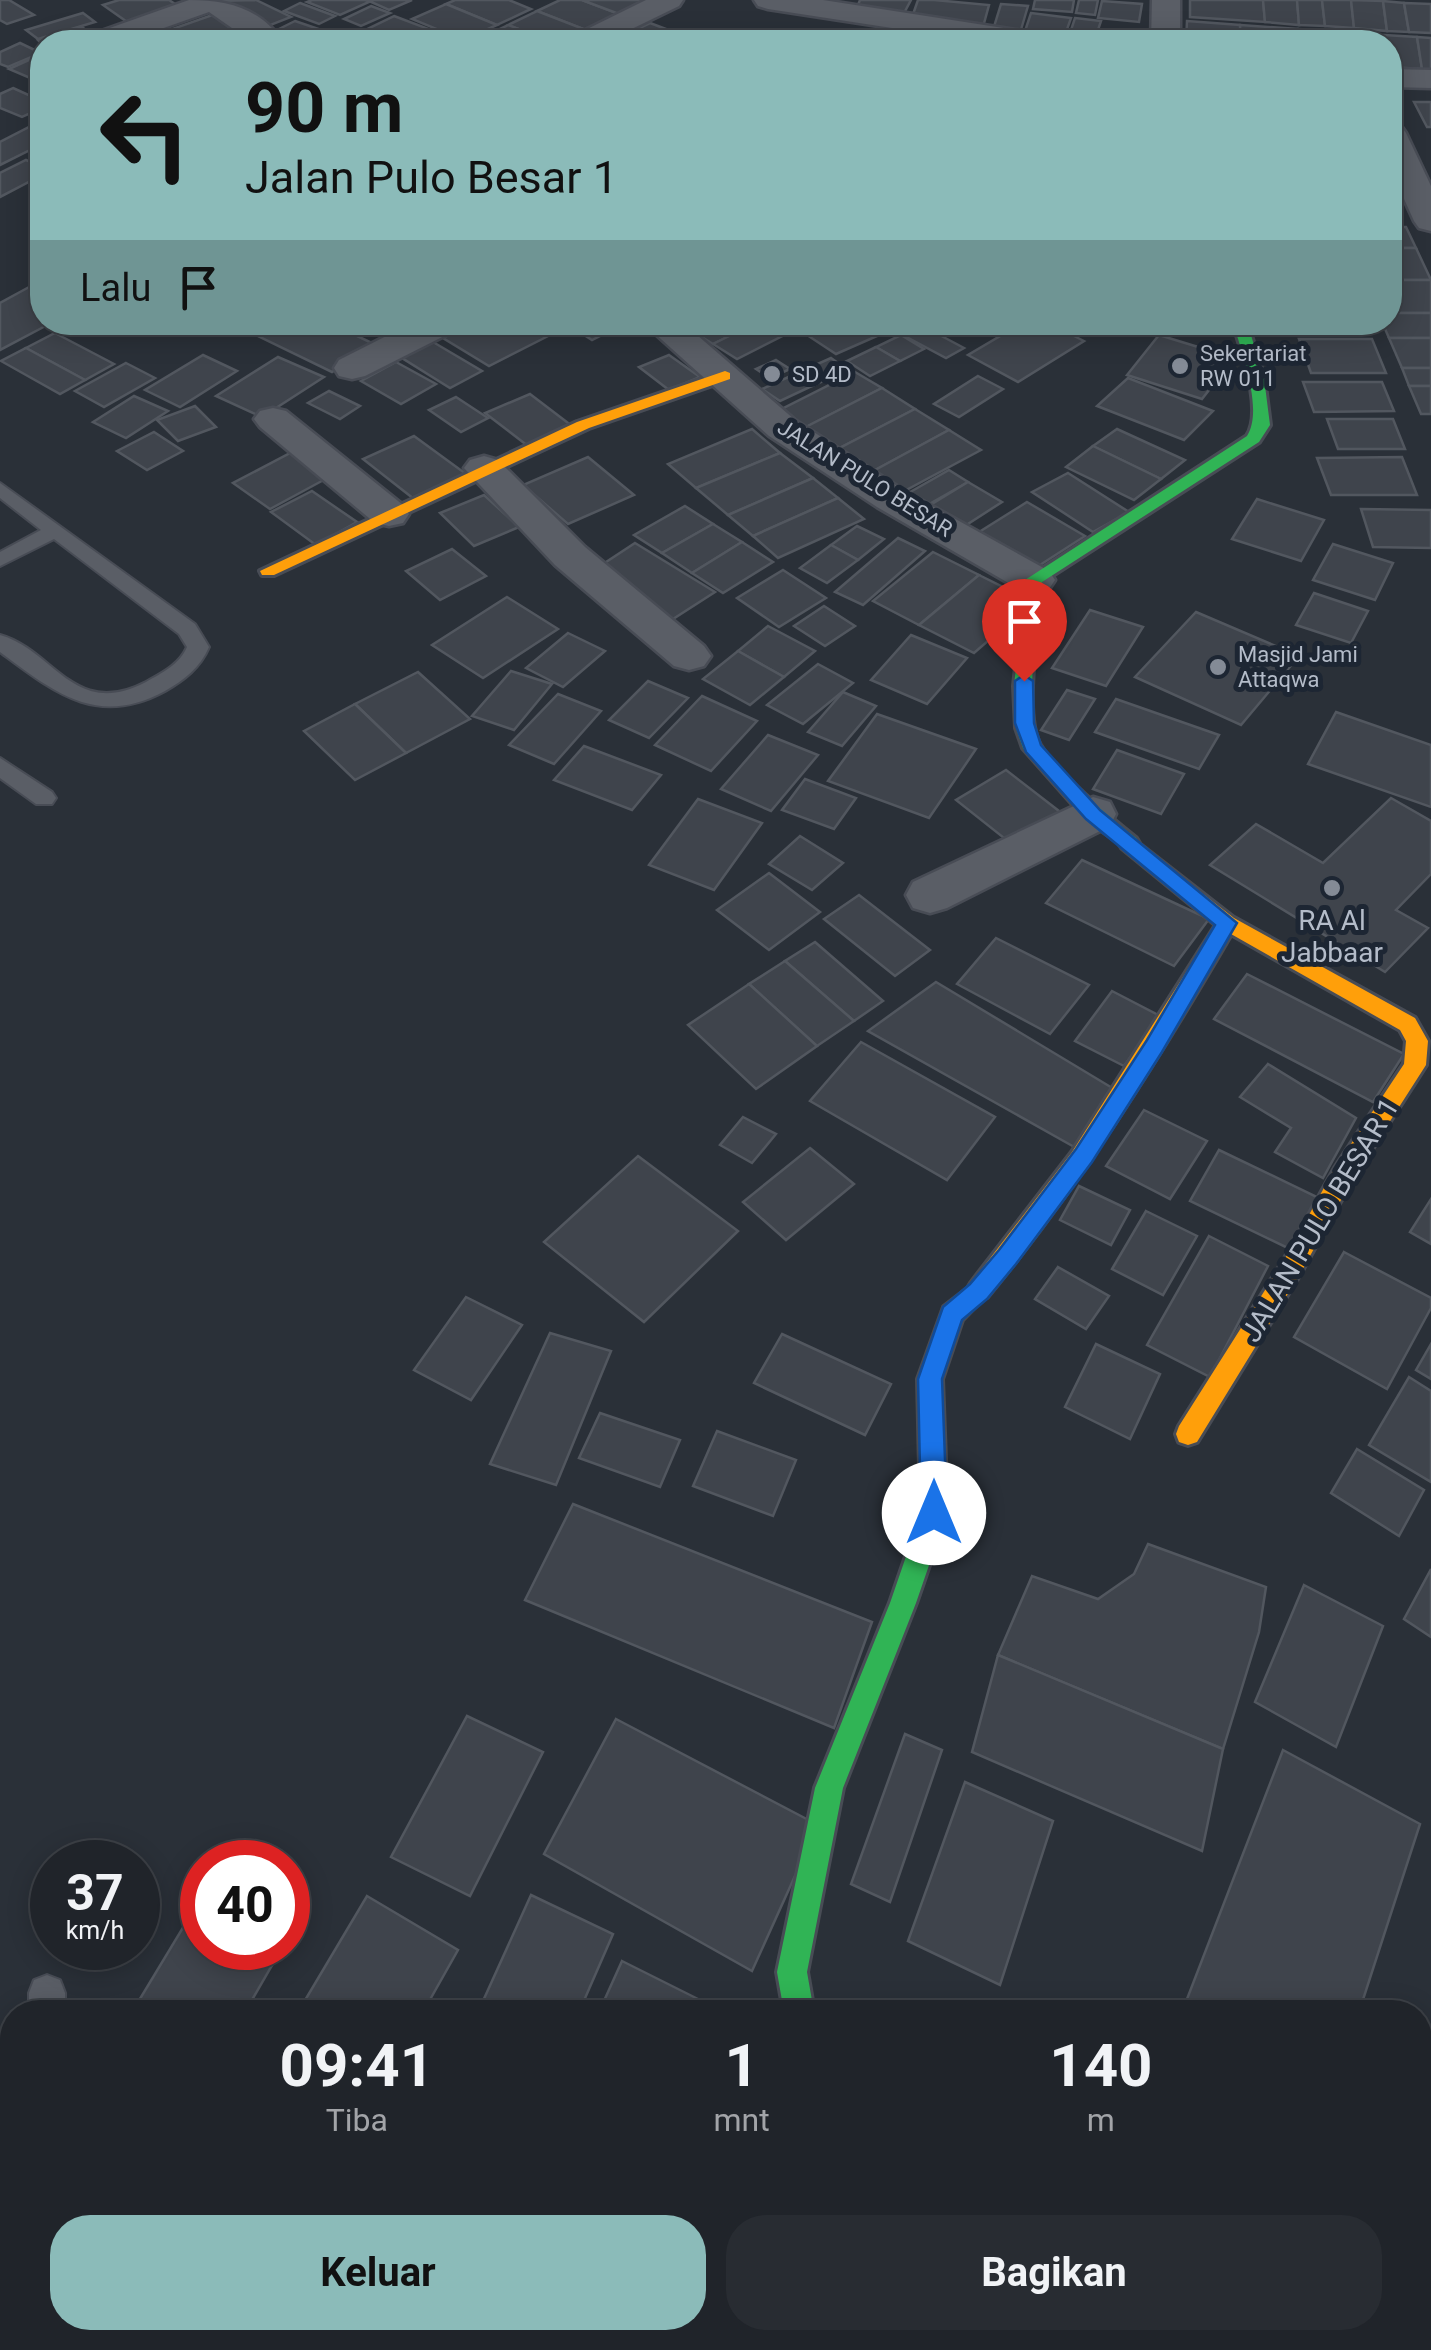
<!DOCTYPE html>
<html lang="id">
<style>
:root{--surface:#20242a;--page:#282c32;--text:#f1f3f6;--muted:#a2a4a8;--line:#3d4147;--accent:#8bbbb9}
body{margin:0;font-family:Roboto,sans-serif;background:var(--page);color:var(--text);height:100vh;display:flex;flex-direction:column;font-size:38px;white-space:nowrap}
*{box-sizing:border-box;margin:0}
p{font-size:32px;color:var(--muted)}
.icon{flex:none;width:55px;height:55px;fill:none;stroke:currentColor;stroke-width:2;stroke-linecap:round;stroke-linejoin:round}
.map{position:relative;flex:1;overflow:hidden}
.panel{position:absolute;left:0px;top:2000px;width:1432px;height:350px;display:flex;flex-direction:column;background:var(--surface);border-radius:40px 40px 0 0;box-shadow:0 5px 25px #0003,0 0 0 2px var(--line)}
.panel>*{flex:none}
.banner{position:absolute;left:30px;top:30px;width:1372px;height:305px;border-radius:40px;box-shadow:0 5px 25px #0003,0 0 0 2px var(--line);background:#8bbbb9;color:#111;overflow:hidden}
.speed{position:absolute;left:30px;top:1840px;display:flex;gap:20px;font-size:50px;font-weight:700;text-align:center}
.speed>*{display:grid;place-content:center;width:130px;height:130px;border-radius:50%;background:var(--surface);box-shadow:0 5px 25px #0003,0 0 0 2px var(--line);line-height:1}
.speed small{font-size:25px;font-weight:400}
.speed .limit{border:15px solid #d22;background:#fff;color:#111}
.pin{position:absolute;display:grid;place-items:center;width:85px;height:85px;color:#fff;margin:-102px -42px;border-radius:50% 50% 50% 0;rotate:-45deg;box-shadow:0 0 10px #0007}
.pin .icon{rotate:45deg}
.me{position:absolute;width:110px;margin:-55px;rotate:0deg;stroke-linejoin:round;filter:drop-shadow(0 0 8px #0008)}
.turn{display:flex;align-items:center;gap:35px;height:210px;padding:0 50px;font-size:45px}
.turn .icon{width:130px;height:130px;stroke-width:2.5}
.turn b{display:block;font-size:70px;line-height:85px}
.then{display:flex;align-items:center;height:95px;padding:0 50px;background:#0003;gap:20px;font-size:38px}
.eta{display:flex;justify-content:space-evenly;align-items:center;height:170px;text-align:center}
.eta b{font-size:60px;font-weight:700;line-height:70px}
.button{display:flex;gap:20px;margin-top:auto;padding:20px 50px}
.button a{flex:1;height:115px;border-radius:40px;background:var(--accent);color:#111;font-size:40px;font-weight:700;line-height:115px;text-align:center}
.button a+a{background:var(--page);color:var(--text)}
.map>svg:first-child{display:block}
.building{fill:#3f444c;stroke:#52575f;stroke-width:2.5}
.lines{fill:none;stroke-linecap:round;stroke-linejoin:round}
.lane-casing{stroke:#484c55;stroke-width:4}
.street-casing{stroke:#484c55;stroke-width:5}
.fast-casing{stroke:#484c55;stroke-width:6}
.slow-casing{stroke:#484c55;stroke-width:6}
.lane{fill:#5a5e66;fill-rule:evenodd}
.street{fill:#5a5e66;fill-rule:evenodd}
.fast{fill:#30b455;fill-rule:evenodd}
.slow{fill:#ff9f0a;fill-rule:evenodd}
.route{fill:#1a73e8;stroke:#114b97;stroke-width:2.5}
.poi-dot{fill:#848b96;stroke:#1d2633;stroke-width:4}
.labels{text-anchor:middle;dominant-baseline:central;stroke-width:10;stroke-linejoin:round;paint-order:stroke}
.far-poi-label{font-size:22px;fill:#b4bcc9;stroke:#1d2633;text-anchor:start}
.far-street-label{font-size:22px;fill:#b4bcc9;stroke:#1d2633}
.poi-label{font-size:28px;fill:#b4bcc9;stroke:#1d2633}
.street-label{font-size:28px;fill:#b4bcc9;stroke:#1d2633}
</style>
<div class="map">
<svg width="1431" height="2350" viewBox="0 0 1431 2350">
<rect width="100%" height="100%" fill="#2a3038"/>
<!-- building -->
<g class="building">
<polygon points="0,0 9,0 34,15 7,24 0,20"/>
<polygon points="119,0 169,0 184,10 133,26 103,5"/>
<polygon points="256,0 291,17 268,26 214,1"/>
<polygon points="312,0 365,0 369,2 340,15 307,2"/>
<polygon points="367,0 412,0 389,10"/>
<polygon points="455,0 509,0 531,9 497,25 446,4"/>
<polygon points="560,0 582,0 619,14 586,30 537,11"/>
<polygon points="582,0 647,0 619,14"/>
<polygon points="860,0 911,0 903,15 856,10"/>
<polygon points="918,0 934,0 989,5 983,27 911,20"/>
<polygon points="1035,0 1074,0 1072,12 1033,9"/>
<polygon points="1079,0 1098,0 1095,15 1076,13"/>
<polygon points="1190,0 1263,0 1265,22 1190,17"/>
<polygon points="1263,0 1297,0 1299,25 1265,22"/>
<polygon points="1297,0 1322,0 1325,26 1299,25"/>
<polygon points="1322,0 1351,0 1354,28 1325,26"/>
<polygon points="1351,0 1383,1 1387,31 1354,28"/>
<polygon points="1102,1 1142,4 1139,22 1098,18"/>
<polygon points="1383,1 1404,3 1409,32 1387,31"/>
<polygon points="300,3 335,16 319,24 284,11"/>
<polygon points="1404,3 1431,4 1431,33 1409,32"/>
<polygon points="446,4 497,25 463,40 412,19"/>
<polygon points="1001,4 1028,6 1020,33 993,30"/>
<polygon points="371,6 390,13 361,26 344,19"/>
<polygon points="537,11 586,30 561,42 552,42 508,25"/>
<polygon points="83,13 95,22 38,39 26,30"/>
<polygon points="218,13 230,28 197,42 178,42 161,33"/>
<polygon points="1031,13 1071,18 1063,41 1023,37"/>
<polygon points="394,16 434,31 410,42 392,42 363,31"/>
<polygon points="1075,18 1101,21 1094,42 1068,39"/>
<polygon points="295,21 336,35 322,42 284,42 265,36"/>
<polygon points="1187,21 1240,25 1241,42 1186,42"/>
<polygon points="650,23 695,40 647,42 627,34"/>
<polygon points="508,25 552,42 500,42 485,36"/>
<polygon points="1240,25 1298,29 1299,42 1241,42"/>
<polygon points="82,27 99,41 42,44 38,40"/>
<polygon points="1298,29 1330,31 1330,42 1299,42"/>
<polygon points="882,30 912,42 857,42"/>
<polygon points="363,31 392,42 339,42"/>
<polygon points="1330,31 1362,33 1363,42 1330,42"/>
<polygon points="1384,35 1417,37 1422,69 1390,67 1390,42 1385,42"/>
<polygon points="1417,37 1431,38 1431,70 1422,69"/>
<polygon points="20,43 41,53 8,67 0,64 0,52"/>
<polygon points="42,54 42,83 9,69"/>
<polygon points="13,88 42,101 42,108 22,117 0,108 0,94"/>
<polygon points="1414,102 1431,102 1431,127 1427,127"/>
<polygon points="35,124 42,127 42,144 0,165 0,142"/>
<polygon points="26,160 42,167 42,175 0,197 0,173"/>
<polygon points="1390,227 1406,227 1416,248 1390,248"/>
<polygon points="1390,248 1416,248 1431,280 1390,280"/>
<polygon points="42,280 42,322 53,322 0,350 0,303"/>
<rect x="1390" y="280" width="41" height="33"/>
<polygon points="1390,313 1431,313 1431,338 1389,338 1382,322 1390,322"/>
<polygon points="244,322 328,322 376,345 332,372 237,326"/>
<polygon points="476,322 547,322 560,330 489,366 443,338"/>
<polygon points="564,322 628,322 592,340"/>
<polygon points="678,322 758,322 713,344"/>
<polygon points="758,322 793,322 800,327 737,359 713,344"/>
<polygon points="834,322 868,322 884,333 836,354 807,335"/>
<polygon points="1024,322 1046,322 1084,341 1018,382 968,355"/>
<polygon points="1287,322 1358,322 1360,328 1289,328"/>
<polygon points="919,324 964,348 946,358 901,334"/>
<polygon points="55,333 114,364 85,380 26,348"/>
<polygon points="901,335 924,349 900,361 876,347"/>
<polygon points="1159,335 1234,358 1202,399 1127,375"/>
<polygon points="1389,338 1431,338 1431,368 1402,368"/>
<polygon points="1299,339 1372,339 1386,373 1311,373"/>
<polygon points="433,342 482,371 450,388 402,358"/>
<polygon points="876,347 900,361 870,376 847,361"/>
<polygon points="26,348 85,380 60,394 1,361"/>
<polygon points="203,355 237,371 180,407 145,390"/>
<polygon points="669,355 700,377 669,390 639,367"/>
<polygon points="278,357 324,377 262,417 216,396"/>
<polygon points="831,358 848,370 812,386 795,374"/>
<polygon points="776,360 790,369 770,378 756,369"/>
<polygon points="396,362 436,384 401,404 361,381"/>
<polygon points="126,363 155,378 104,407 75,391"/>
<polygon points="1402,368 1431,368 1431,386 1409,386"/>
<polygon points="855,372 882,388 796,432 770,415"/>
<polygon points="795,374 812,386 780,401 762,389"/>
<polygon points="978,376 1003,389 959,417 934,404"/>
<polygon points="1128,378 1213,411 1184,440 1097,406"/>
<polygon points="1303,382 1382,382 1394,411 1314,412"/>
<polygon points="1409,386 1431,386 1431,414 1421,414"/>
<polygon points="882,388 915,409 830,453 796,432"/>
<polygon points="329,391 360,406 340,419 308,403"/>
<polygon points="530,394 572,426 528,446 485,413"/>
<polygon points="134,396 168,411 126,438 93,422"/>
<polygon points="456,397 488,418 461,432 429,410"/>
<polygon points="195,406 216,427 178,441 157,420"/>
<polygon points="915,409 949,430 864,476 830,453"/>
<polygon points="1327,419 1393,419 1405,449 1338,449"/>
<polygon points="752,429 780,453 696,488 668,464"/>
<polygon points="1117,429 1185,460 1161,479 1093,446"/>
<polygon points="949,430 981,450 895,496 864,476"/>
<polygon points="154,432 183,451 147,470 117,451"/>
<polygon points="414,436 466,474 414,499 363,459"/>
<polygon points="1093,446 1161,479 1134,500 1066,467"/>
<polygon points="294,451 331,476 270,509 233,483"/>
<polygon points="780,453 813,478 728,515 696,488"/>
<polygon points="588,457 634,495 568,524 523,485"/>
<polygon points="1402,457 1417,495 1331,495 1317,458"/>
<polygon points="949,470 968,482 924,507 905,495"/>
<polygon points="1068,473 1129,512 1093,532 1032,492"/>
<polygon points="813,478 838,498 753,536 728,515"/>
<polygon points="968,482 1002,502 957,531 922,510"/>
<polygon points="312,491 357,522 316,545 271,512"/>
<polygon points="484,495 519,527 474,546 440,513"/>
<polygon points="838,498 864,519 778,558 753,536"/>
<polygon points="1257,499 1324,520 1301,561 1232,539"/>
<polygon points="1027,502 1085,536 1026,574 968,539"/>
<polygon points="685,506 713,524 662,553 634,535"/>
<polygon points="1361,509 1431,510 1431,548 1373,547"/>
<polygon points="713,524 742,542 692,573 662,553"/>
<polygon points="857,526 884,539 858,560 831,545"/>
<polygon points="898,538 925,551 863,605 835,592"/>
<polygon points="742,542 773,562 723,593 692,573"/>
<polygon points="635,543 715,592 673,619 594,570"/>
<polygon points="1333,544 1393,563 1375,600 1313,580"/>
<polygon points="831,545 858,560 827,583 800,568"/>
<polygon points="452,549 486,576 440,600 406,571"/>
<polygon points="933,552 979,575 919,625 873,601"/>
<polygon points="783,570 826,598 779,627 737,598"/>
<polygon points="979,575 1033,602 974,653 919,625"/>
<polygon points="1314,593 1368,611 1351,643 1296,625"/>
<polygon points="507,597 558,629 483,678 432,645"/>
<polygon points="824,606 855,626 825,646 794,626"/>
<polygon points="1090,610 1143,627 1106,686 1052,668"/>
<polygon points="1196,612 1299,656 1241,725 1135,677"/>
<polygon points="768,626 815,651 784,677 738,651"/>
<polygon points="568,633 605,651 563,687 526,668"/>
<polygon points="911,635 967,658 927,704 871,680"/>
<polygon points="738,651 784,677 750,705 703,679"/>
<polygon points="818,664 853,683 803,724 767,705"/>
<polygon points="511,671 552,684 514,730 472,716"/>
<polygon points="418,672 470,719 406,753 355,704"/>
<polygon points="648,681 688,698 649,738 609,720"/>
<polygon points="1067,690 1095,699 1069,740 1041,730"/>
<polygon points="843,692 876,706 842,746 808,732"/>
<polygon points="558,694 601,711 554,764 509,745"/>
<polygon points="702,696 757,721 711,771 655,745"/>
<polygon points="1116,699 1219,735 1199,769 1095,732"/>
<polygon points="355,704 406,753 355,780 304,731"/>
<polygon points="1336,712 1431,745 1431,807 1308,764"/>
<polygon points="877,714 976,749 929,818 828,781"/>
<polygon points="768,735 818,755 771,811 721,789"/>
<polygon points="584,746 661,775 632,810 554,780"/>
<polygon points="1117,750 1184,774 1161,814 1093,789"/>
<polygon points="1006,770 1068,818 1018,849 956,800"/>
<polygon points="805,779 856,798 834,829 782,810"/>
<polygon points="1391,798 1431,821 1431,874 1396,910 1428,928 1385,972 1210,865 1256,824 1323,863"/>
<polygon points="698,799 762,823 714,890 649,865"/>
<polygon points="800,836 843,863 812,890 769,864"/>
<polygon points="1082,860 1209,919 1174,966 1046,903"/>
<polygon points="769,873 820,912 769,950 717,910"/>
<polygon points="859,895 930,950 895,976 824,919"/>
<polygon points="996,938 1089,985 1050,1034 957,984"/>
<polygon points="815,942 883,1001 854,1021 785,961"/>
<polygon points="785,961 854,1021 817,1046 749,984"/>
<polygon points="1247,974 1404,1054 1373,1102 1214,1019"/>
<polygon points="936,982 1119,1092 1076,1148 868,1031"/>
<polygon points="749,984 817,1046 756,1089 688,1025"/>
<polygon points="1112,991 1160,1016 1124,1066 1075,1041"/>
<polygon points="861,1042 995,1117 947,1180 810,1101"/>
<polygon points="1268,1064 1356,1118 1323,1178 1275,1152 1291,1128 1240,1097"/>
<polygon points="1144,1110 1207,1141 1170,1199 1106,1166"/>
<polygon points="743,1117 776,1134 752,1163 720,1145"/>
<polygon points="810,1148 854,1184 786,1240 743,1202"/>
<polygon points="1219,1150 1319,1198 1292,1250 1190,1201"/>
<polygon points="638,1156 738,1231 644,1322 544,1242"/>
<polygon points="1079,1186 1130,1210 1111,1245 1060,1220"/>
<polygon points="1431,1199 1431,1244 1410,1232"/>
<polygon points="1146,1211 1197,1236 1163,1295 1112,1269"/>
<polygon points="1209,1236 1268,1266 1210,1377 1147,1345"/>
<polygon points="1344,1252 1431,1298 1431,1308 1387,1389 1294,1337"/>
<polygon points="1058,1267 1109,1296 1086,1329 1035,1299"/>
<polygon points="466,1297 522,1325 471,1400 414,1370"/>
<polygon points="550,1333 611,1351 556,1485 490,1464"/>
<polygon points="782,1334 891,1384 865,1435 754,1383"/>
<polygon points="1096,1344 1160,1374 1130,1439 1065,1407"/>
<polygon points="1431,1344 1431,1379 1416,1370"/>
<polygon points="1409,1377 1431,1391 1431,1482 1369,1445"/>
<polygon points="600,1413 680,1440 660,1487 579,1458"/>
<polygon points="717,1431 796,1460 773,1516 693,1486"/>
<polygon points="1357,1449 1424,1490 1399,1536 1331,1493"/>
<polygon points="573,1504 872,1622 834,1728 525,1600"/>
<polygon points="1148,1544 1266,1587 1259,1632 1223,1749 998,1655 1032,1576 1098,1599 1134,1574"/>
<polygon points="1431,1569 1431,1637 1404,1619"/>
<polygon points="1304,1585 1383,1626 1336,1747 1255,1702"/>
<polygon points="998,1655 1223,1749 1202,1851 972,1752"/>
<polygon points="467,1716 543,1752 470,1896 391,1857"/>
<polygon points="616,1719 818,1825 752,1971 544,1854"/>
<polygon points="905,1734 942,1750 890,1902 851,1884"/>
<polygon points="1283,1750 1420,1824 1359,2012 1182,2012"/>
<polygon points="965,1782 1053,1821 1000,1985 908,1941"/>
<polygon points="531,1895 613,1934 579,2012 478,2012"/>
<polygon points="367,1896 458,1950 423,2012 298,2012"/>
<polygon points="199,1901 202,1903 202,1948 282,1948 245,2012 132,2012"/>
<polygon points="622,1961 724,2012 599,2012"/>
<polygon points="1424,2173 1431,2179 1431,2350 1411,2350 1397,2338 1420,2338 1420,2180"/>
<polygon points="13,2338 243,2338 233,2350 2,2350"/>
<polygon points="361,2338 697,2338 693,2350 356,2350"/>
</g>
<g class="lines">
<defs>
<g id="lane">
<path d="M0,483L195,624L209,647C200,668 184,680 165,691C97,728 54,692 0,652V635C54,650 74,720 146,682C162,673 180,664 187,647L179,634L54,539L0,566V552L41,530L0,498Z"/>
<polygon points="0,758 52,792 56,798 52,804 36,804 0,778"/>
<polygon points="47,1975 60,1980 65,1993 65,2012 29,2012 29,1993 34,1980"/>
<polygon points="12,2262 12,2313 0,2318 0,2267"/>
<polygon points="1156,2338 1245,2338 1240,2350 1151,2350"/>
</g>
<g id="street">
<path d="M189,0C229,0 259,8 284,42H252L209,12L124,42H82L87,36Z"/>
<polygon points="646,0 683,0 679,6 605,42 568,42 573,36"/>
<polygon points="754,0 823,0 1036,33 1046,36 1051,42 983,42 768,9 758,6"/>
<polygon points="1152,0 1180,0 1180,42 1151,42"/>
<polygon points="1390,69 1431,70 1431,88 1390,87"/>
<polygon points="1390,124 1401,126 1406,133 1431,186 1431,231 1419,228 1414,221 1390,168"/>
<polygon points="414,322 461,322 456,330 365,376 352,379 339,376 334,368 339,360"/>
<polygon points="642,322 682,322 795,420 905,491 1049,571 1055,580 1049,589 1034,593 1019,589 877,507 769,436"/>
<polygon points="273,408 286,411 403,505 409,514 403,523 389,526 375,523 260,427 254,419 260,411"/>
<polygon points="484,456 498,460 585,547 704,646 711,656 704,666 689,670 674,666 555,565 464,468 470,460"/>
<polygon points="1093,797 1110,802 1116,814 1110,826 947,908 930,913 913,908 906,895 913,882"/>
<polygon points="974,2338 1055,2338 1059,2350 977,2350"/>
</g>
<g id="fast">
<path d="M1233,322H1247L1264,378L1270,425L1259,442L1042,582C1039,620 1022,714 1040,745C1058,774 1109,817 1136,838L1139,843L1136,848L1129,850L1086,819L1023,748L1016,728L1014,686L1025,580L1247,436C1264,410 1241,351 1233,322Z"/>
<polygon points="979,1280 987,1283 991,1290 962,1320 942,1379 947,1513 916,1603 843,1788 807,1972 814,2012 784,2012 777,1972 815,1788 890,1603 921,1513 918,1379 944,1307"/>
</g>
<g id="slow">
<polygon points="725,371 730,373 730,379 589,428 274,575 262,575 260,571 577,422"/>
<path d="M1129,836L1234,918L1415,1018L1428,1041L1426,1065L1351,1182L1300,1274L1197,1442L1188,1445L1179,1442L1176,1434L1179,1426L1284,1260L1335,1168L1404,1064L1406,1041L1400,1030L1231,934C1157,1061 1080,1184 987,1297L979,1300L971,1297L967,1290L971,1283L1072,1152L1216,925L1122,848L1119,843L1122,838Z"/>
</g>
</defs>
<!-- lane casing -->
<use href="#lane" class="lane-casing"/>
<!-- street casing -->
<use href="#street" class="street-casing"/>
<!-- fast casing -->
<use href="#fast" class="fast-casing"/>
<!-- slow casing -->
<use href="#slow" class="slow-casing"/>
<!-- lane -->
<use href="#lane" class="lane"/>
<!-- street -->
<use href="#street" class="street"/>
<!-- fast -->
<use href="#fast" class="fast"/>
<!-- slow -->
<use href="#slow" class="slow"/>
</g>
<!-- route -->
<polygon class="route" points="1024,675 1033,681 1034,723 1041,745 1100,810 1237,923 1162,1052 1092,1162 1016,1264 987,1299 962,1320 942,1379 947,1513 943,1521 934,1525 925,1521 921,1513 918,1379 943,1307 970,1284 999,1250 1076,1149 1147,1040 1215,925 1086,819 1026,752 1015,723 1015,681"/>
<!-- markers -->
<g class="poi-dot">
<circle cx="1180" cy="366" r="10"/>
<circle cx="772" cy="374" r="10"/>
<circle cx="1218" cy="667" r="10"/>
<circle cx="1332" cy="888" r="10"/>
</g>
<g class="labels">
<!-- far-poi labels -->
<g class="far-poi-label">
<text x="1200" y="353">Sekertariat<tspan x="1200" dy="25">RW 011</tspan></text>
<text x="792" y="374">SD 4D</text>
<text x="1238" y="654">Masjid Jami<tspan x="1238" dy="25">Attaqwa</tspan></text>
</g>
<!-- far-street labels -->
<g class="far-street-label">
<text transform="translate(865 478) rotate(32)">JALAN PULO BESAR</text>
</g>
<!-- poi labels -->
<g class="poi-label">
<text x="1332" y="920">RA Al<tspan x="1332" dy="32">Jabbaar</tspan></text>
</g>
<!-- street labels -->
<g class="street-label">
<text transform="translate(1320 1220) rotate(-59)">JALAN PULO BESAR 1</text>
</g>
</g>
</svg>
<div class="speed"><div>37<small>km/h</small></div><div class="limit">40</div></div>
<div class="pin" style="left:1024px;top:681px;background:#d93025"><svg class="icon" aria-label="arrive" viewBox="0 0 24 24"><path d="M6 21V4h12l-3 4 3 4H6"/></svg></div>
<svg class="me" style="left:934px;top:1513px" viewBox="-20 -20 40 40"><circle r="19" fill="#fff"/><path d="M0-13L10 11 0 6-10 11z" fill="#1a73e8"/></svg>
<div class="banner">
<div class="turn"><svg class="icon" aria-label="left" viewBox="0 0 24 24"><path d="M17 20v-9H6M10 6l-5 5 5 5"/></svg><div><b>90 m</b>Jalan Pulo Besar 1</div></div>
<div class="then">Lalu<svg class="icon" aria-label="arrive" viewBox="0 0 24 24"><path d="M6 21V4h12l-3 4 3 4H6"/></svg></div>
</div>
<section class="panel">
<div class="eta">
<div><b>09:41</b><p>Tiba</p></div>
<div><b>1</b><p>mnt</p></div>
<div><b>140</b><p>m</p></div>
</div>
<div class="button"><a>Keluar</a><a>Bagikan</a></div>
</section>
</div>
